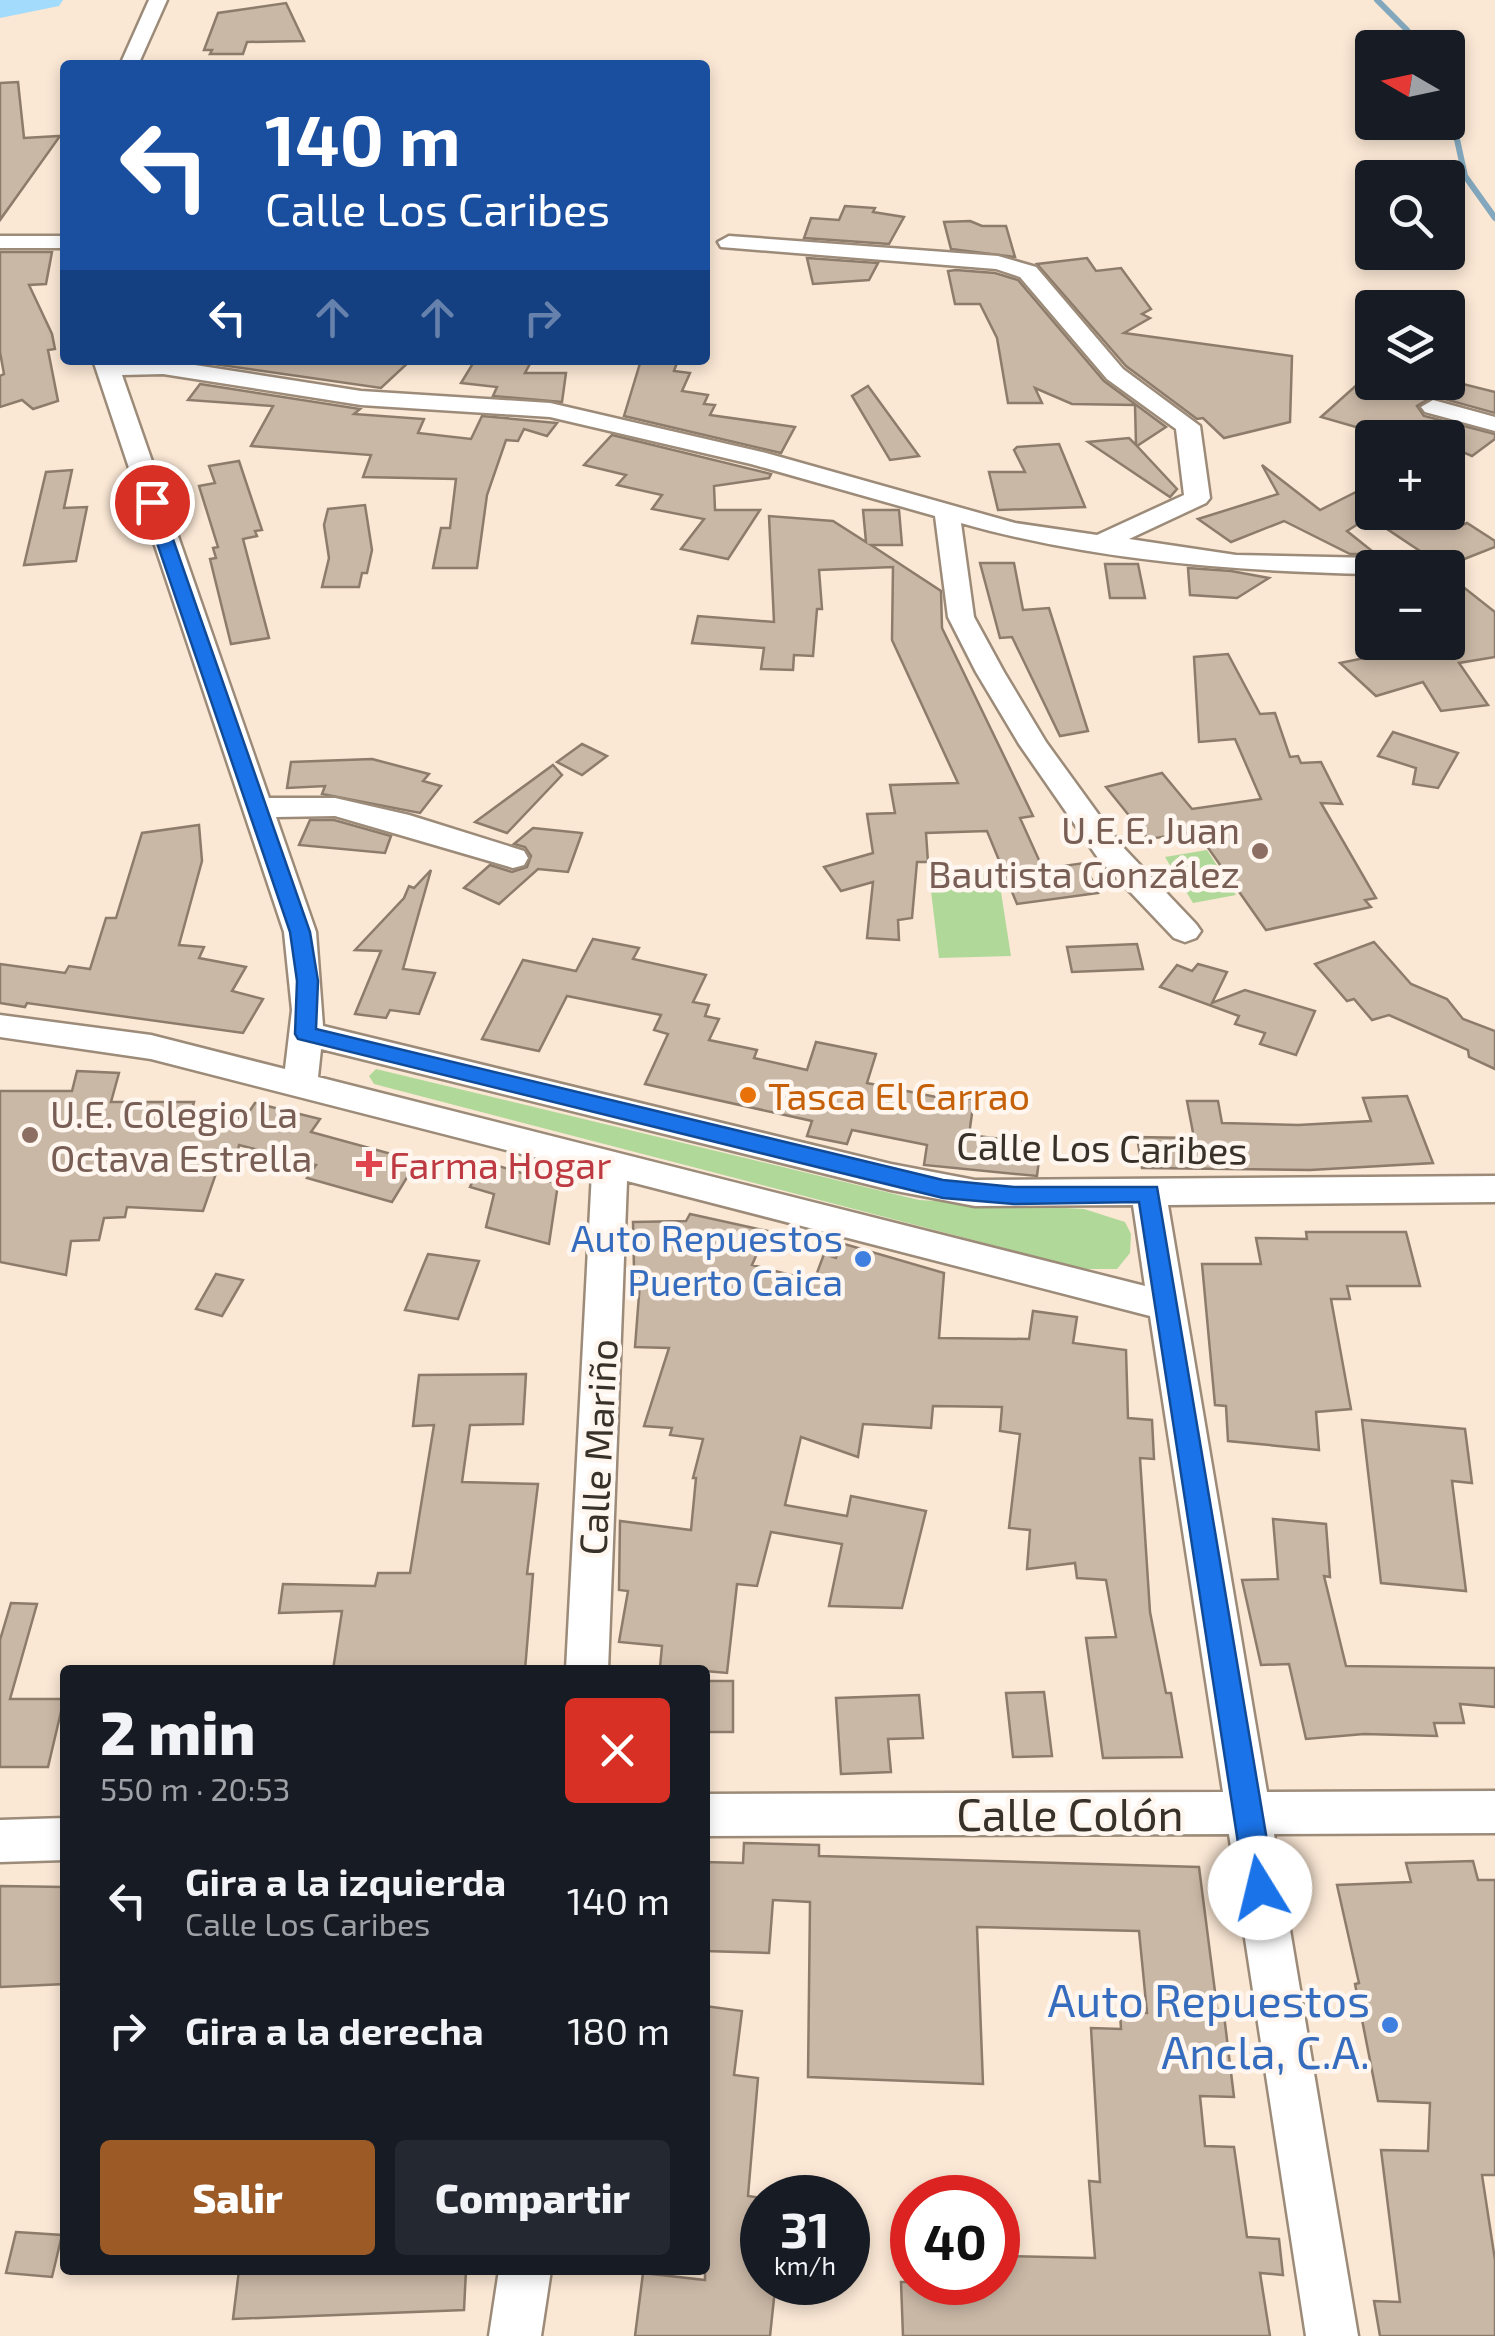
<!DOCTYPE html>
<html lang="es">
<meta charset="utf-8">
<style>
:root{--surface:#171b24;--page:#242831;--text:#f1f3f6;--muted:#9ea1a6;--accent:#9c5a27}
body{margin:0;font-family:"Exo 2",sans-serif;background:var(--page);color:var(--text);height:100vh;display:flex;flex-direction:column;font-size:38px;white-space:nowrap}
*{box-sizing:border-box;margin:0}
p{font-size:32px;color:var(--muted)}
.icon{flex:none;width:55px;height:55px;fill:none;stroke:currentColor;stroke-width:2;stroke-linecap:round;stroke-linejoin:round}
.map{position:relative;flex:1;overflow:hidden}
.sheet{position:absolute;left:60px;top:1665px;width:650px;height:610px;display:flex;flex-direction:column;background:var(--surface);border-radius:10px;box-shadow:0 5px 15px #0003}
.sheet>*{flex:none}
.top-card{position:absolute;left:60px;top:60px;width:650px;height:305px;border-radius:10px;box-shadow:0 5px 15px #0003;background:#1a4fa0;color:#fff;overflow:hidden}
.needle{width:65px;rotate:279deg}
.controls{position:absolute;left:1355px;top:30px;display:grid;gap:20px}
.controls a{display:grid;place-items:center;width:110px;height:110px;border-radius:10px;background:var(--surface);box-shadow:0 5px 15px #0003;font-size:50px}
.speed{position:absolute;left:740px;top:2175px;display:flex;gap:20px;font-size:50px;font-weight:700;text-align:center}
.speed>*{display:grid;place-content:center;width:130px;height:130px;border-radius:50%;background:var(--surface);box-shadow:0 5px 15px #0003;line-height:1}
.speed small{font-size:25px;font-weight:400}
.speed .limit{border:15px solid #d22;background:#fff;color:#111}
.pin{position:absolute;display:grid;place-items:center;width:85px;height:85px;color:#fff;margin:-42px;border:5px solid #fff;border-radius:50%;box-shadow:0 2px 10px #0007}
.me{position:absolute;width:110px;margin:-55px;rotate:351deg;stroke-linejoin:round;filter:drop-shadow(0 0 8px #0008)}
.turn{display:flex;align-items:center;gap:35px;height:210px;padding:0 40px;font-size:45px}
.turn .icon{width:130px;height:130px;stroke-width:2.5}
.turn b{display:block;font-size:70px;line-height:85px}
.lanes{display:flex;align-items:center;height:95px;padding:0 40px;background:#0003;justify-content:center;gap:50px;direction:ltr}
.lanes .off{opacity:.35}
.round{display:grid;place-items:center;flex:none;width:105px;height:105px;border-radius:10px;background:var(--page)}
.head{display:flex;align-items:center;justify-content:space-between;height:170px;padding:0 40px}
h1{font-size:60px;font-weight:800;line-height:75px}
.primary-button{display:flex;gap:20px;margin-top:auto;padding:20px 40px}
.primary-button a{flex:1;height:115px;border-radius:10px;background:var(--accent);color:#fff;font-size:40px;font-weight:800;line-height:115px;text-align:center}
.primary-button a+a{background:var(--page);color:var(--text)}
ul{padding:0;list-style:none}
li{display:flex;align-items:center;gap:30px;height:130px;padding:0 40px}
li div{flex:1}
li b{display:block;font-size:38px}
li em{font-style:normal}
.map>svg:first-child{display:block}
.green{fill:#b0d999}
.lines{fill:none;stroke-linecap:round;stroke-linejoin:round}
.stream{stroke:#83a8be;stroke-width:6}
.river{fill:#a3dbfd;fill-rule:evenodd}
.building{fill:#cab8a6;stroke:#8d7c6b;stroke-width:2.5}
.minor-casing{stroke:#9c8b79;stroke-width:5}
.minor{fill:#fff;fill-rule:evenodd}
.route{fill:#1a73e8;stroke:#114b97;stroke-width:2.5}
.education-dot{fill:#8d6e63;stroke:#fef6ef;stroke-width:4}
.food-dot{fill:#e8710a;stroke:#fef6ef;stroke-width:4}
.health-dot{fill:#e0444e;stroke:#fef6ef;stroke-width:4}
.shop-dot{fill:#3f7fe0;stroke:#fef6ef;stroke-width:4}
.labels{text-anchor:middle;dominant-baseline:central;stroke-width:9;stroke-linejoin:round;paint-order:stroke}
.education-label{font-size:38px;fill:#785e54;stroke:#fef6ef;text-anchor:end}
.food-label{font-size:38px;fill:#c56008;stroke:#fef6ef;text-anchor:start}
.street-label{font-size:38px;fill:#38312a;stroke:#fef6ef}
.health-label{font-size:38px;fill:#be3a42;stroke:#fef6ef;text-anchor:start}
.shop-label{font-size:38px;fill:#366cbe;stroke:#fef6ef;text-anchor:end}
.near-street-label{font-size:45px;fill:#38312a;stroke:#fef6ef}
.near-shop-label{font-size:45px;fill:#366cbe;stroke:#fef6ef;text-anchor:end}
</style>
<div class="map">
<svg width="1495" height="2336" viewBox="0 0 1495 2336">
<rect width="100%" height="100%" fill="#fae7d4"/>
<!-- green -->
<g class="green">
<polygon points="1207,850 1236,895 1193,903 1165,857"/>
<polygon points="998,873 1011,956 939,958 929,874"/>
<polygon points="376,1069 919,1200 1084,1209 1125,1222 1131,1234 1130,1253 1117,1269 1084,1269 374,1084 369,1076"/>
</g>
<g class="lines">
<!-- stream -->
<g class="stream">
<polyline points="1377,0 1407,30 1418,48"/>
<polyline points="1448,98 1465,176 1495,218"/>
</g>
<!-- river -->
<polygon class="river" points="0,0 63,0 59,6 0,18"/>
</g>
<!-- building -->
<g class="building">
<polygon points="286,3 304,41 247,42 243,54 210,54 212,50 204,50 218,13"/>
<polygon points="18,82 24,138 60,136 0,220 0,83"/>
<polygon points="845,206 875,208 873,212 904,217 889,244 804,238 811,218 839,220"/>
<polygon points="970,221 982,226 1006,226 1015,257 951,249 944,222"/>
<polygon points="0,252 52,252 46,284 29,285 52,334 55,349 48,350 58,401 33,409 22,400 0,407 0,376 4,374 0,352"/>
<polygon points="807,258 878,263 869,280 813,284"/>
<polygon points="1087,258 1096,271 1121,268 1151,309 1142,314 1150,318 1124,333 1292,356 1290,422 1224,438 1203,418 1197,419 1126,366 1037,264"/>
<polygon points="956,270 995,273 1018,280 1104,381 1166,427 1137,446 1177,489 1170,497 1088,442 1129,438 1136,445 1135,405 1072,404 1035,388 1042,403 1008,403 997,338 980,304 955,304 948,271"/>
<polygon points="216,360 411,360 381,388 214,364"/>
<polygon points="475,360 532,360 525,373 566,373 562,402 493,396 497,387 461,383"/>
<polygon points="641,360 678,360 674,371 690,373 682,391 708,395 704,404 715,405 710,415 795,427 781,453 624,416"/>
<polygon points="1360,382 1455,382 1495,392 1495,413 1434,396 1417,406 1424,416 1495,434 1495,439 1472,456 1448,446 1448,438 1394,438 1321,417"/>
<polygon points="200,384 360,409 354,414 424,419 418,433 471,439 482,416 557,423 547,436 524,429 518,441 506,440 487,495 477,568 433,568 441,528 450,528 456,479 363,477 371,455 251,446 273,406 188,400"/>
<polygon points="868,386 919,456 890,460 852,396"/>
<polygon points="612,435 771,474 769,478 714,486 715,510 760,510 728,559 681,549 704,519 652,509 662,495 617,485 626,475 584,465"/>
<polygon points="1059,444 1085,507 998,510 989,472 1025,472 1014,450 1017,447"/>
<polygon points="239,461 262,530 255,531 257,536 243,539 269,638 231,644 210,559 216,558 213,548 218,547 199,486 215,483 209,466"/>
<polygon points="1262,465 1320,510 1372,484 1372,515 1347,531 1372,551 1370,554 1350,554 1284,521 1231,542 1198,519 1278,494"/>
<polygon points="72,470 64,508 87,507 76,561 24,565 46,472"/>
<polygon points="365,505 372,550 367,573 362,573 359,587 322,587 329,558 324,525 328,509"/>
<polygon points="863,510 899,510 902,545 871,545 941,591 942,628 1033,816 1020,818 1043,869 1084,863 1098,893 1017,904 987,831 926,833 928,862 917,862 912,918 898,920 899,940 867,938 873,882 841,891 824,867 873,853 867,814 895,813 890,785 958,783 892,640 893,567 819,570 822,609 817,609 813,656 794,655 793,670 761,669 764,648 692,643 698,616 774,622 769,516 833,521 866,542"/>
<polygon points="1423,512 1442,512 1462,525 1467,523 1495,541 1495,547 1444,567 1384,527"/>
<polygon points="980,563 1014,563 1023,610 1049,608 1088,731 1060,736 1012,637 1000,638"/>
<polygon points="1105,564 1138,564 1145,598 1110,598"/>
<polygon points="1188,568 1231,571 1269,578 1237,598 1190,595"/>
<polygon points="1448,575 1495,612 1495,657 1459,663 1488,705 1441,711 1423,682 1376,696 1340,663 1442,642 1448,646"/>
<polygon points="1228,654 1260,714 1275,713 1290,757 1298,756 1301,763 1321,762 1342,804 1321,803 1376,898 1365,900 1371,907 1266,930 1197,832 1148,839 1106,787 1162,773 1192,809 1261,799 1235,739 1199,742 1194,657"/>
<polygon points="1393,732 1458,753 1438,788 1413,784 1416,768 1378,756"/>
<polygon points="582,744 607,756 582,775 557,762"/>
<polygon points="372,759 429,774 423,781 441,786 420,813 322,794 325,786 287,788 291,762"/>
<polygon points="553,765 562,775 507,833 475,822"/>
<polygon points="310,820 334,820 391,836 385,853 299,845"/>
<polygon points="199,825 202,861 179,945 204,947 199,958 246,967 232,991 263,999 243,1033 27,1003 25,1007 0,1003 0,964 65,973 69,966 90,969 106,918 116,918 142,833"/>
<polygon points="533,828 582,833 568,872 538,869 499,904 464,888 490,865 512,872 527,867 531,856 525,847 514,844"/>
<polygon points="431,870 403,969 435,973 419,1014 390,1010 386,1018 355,1014 381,951 355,950 404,898 409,886 414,888"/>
<polygon points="593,939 639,948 633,959 706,975 693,1002 709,1005 705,1016 719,1019 709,1040 757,1050 754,1058 807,1070 816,1042 876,1054 867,1083 936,1097 974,1099 969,1135 1041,1144 1037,1176 924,1165 927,1145 852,1130 847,1144 807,1136 812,1121 645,1084 668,1034 654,1030 661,1015 567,996 539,1051 482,1039 523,960 576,971"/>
<polygon points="1374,942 1411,984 1447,999 1463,1019 1495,1031 1495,1069 1469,1057 1468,1050 1389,1015 1372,1020 1354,999 1347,1001 1315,964"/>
<polygon points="1137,944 1143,969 1072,972 1067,947"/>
<polygon points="1198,964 1227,972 1212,1003 1245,990 1315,1011 1296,1055 1260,1044 1265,1033 1235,1024 1239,1016 1160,987 1177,965 1192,971"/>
<polygon points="77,1071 119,1073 111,1102 194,1102 190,1118 245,1118 255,1103 320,1119 311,1132 417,1161 392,1202 307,1178 316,1165 239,1145 237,1156 222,1156 203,1211 127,1207 125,1217 104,1218 99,1240 71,1241 66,1275 0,1262 0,1091 72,1091"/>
<polygon points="1407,1096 1433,1163 1310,1170 1142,1168 1137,1137 1194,1138 1187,1101 1218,1101 1222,1123 1298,1125 1371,1121 1363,1098"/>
<polygon points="482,1161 558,1184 549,1244 486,1227 494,1194 470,1187"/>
<polygon points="690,1214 767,1231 752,1265 814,1281 824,1254 836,1258 841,1243 944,1273 939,1338 1029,1339 1033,1311 1077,1317 1073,1343 1126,1350 1128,1418 1152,1420 1154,1459 1140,1458 1150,1612 1166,1693 1171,1693 1182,1757 1103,1758 1086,1638 1116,1637 1106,1580 1077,1578 1075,1563 1027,1569 1030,1530 1009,1528 1020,1434 1000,1431 1002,1407 933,1406 931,1428 863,1424 858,1457 801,1437 785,1505 847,1516 851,1496 926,1511 902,1608 829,1606 842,1544 771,1532 757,1586 737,1584 727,1673 660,1667 662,1646 619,1642 628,1591 619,1590 620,1521 691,1530 696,1478 693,1478 703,1439 670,1435 672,1428 644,1426 669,1348 635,1347 641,1269 634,1269 633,1222 686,1221"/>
<polygon points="1306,1232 1406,1232 1420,1286 1347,1286 1350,1299 1331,1299 1351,1409 1316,1412 1319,1450 1228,1441 1226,1406 1215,1405 1202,1264 1261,1264 1256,1238 1307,1239"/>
<polygon points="428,1254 479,1261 458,1319 405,1310"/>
<polygon points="216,1274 243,1280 222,1316 196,1309"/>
<polygon points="526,1374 523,1424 470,1425 462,1482 538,1484 527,1574 533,1574 525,1670 333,1670 342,1611 279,1613 283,1584 375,1586 378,1573 410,1573 434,1425 413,1426 419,1375"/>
<polygon points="1362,1420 1465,1429 1472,1483 1452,1481 1466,1591 1381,1583"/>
<polygon points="1273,1519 1326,1524 1330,1577 1324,1576 1346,1666 1495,1668 1495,1707 1460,1704 1464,1723 1434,1723 1437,1736 1364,1734 1306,1739 1289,1664 1261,1665 1242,1580 1278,1579"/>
<polygon points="11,1603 37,1604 10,1699 64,1699 48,1767 0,1767 0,1640"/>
<rect x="705" y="1681" width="28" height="51"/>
<polygon points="1044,1692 1052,1756 1013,1757 1006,1693"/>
<polygon points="919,1695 923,1738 888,1739 891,1772 841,1774 836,1698"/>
<polygon points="744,1843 819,1845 819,1856 1199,1867 1218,2015 1224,2015 1234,2097 1200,2096 1205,2146 1234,2147 1247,2237 1279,2239 1283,2275 1260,2273 1270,2336 903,2336 901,2282 998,2282 998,2256 1095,2258 1089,2181 1100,2182 1091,2028 1121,2029 1120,2012 1147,2013 1139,1931 977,1927 983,2084 808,2077 810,1902 773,1900 769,1953 705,1951 705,1862 743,1863"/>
<polygon points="1473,1861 1478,1880 1495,1880 1495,2175 1482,2175 1495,2260 1495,2336 1380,2336 1374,2301 1400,2302 1381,2150 1428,2151 1430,2103 1378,2101 1355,1984 1359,1983 1337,1885 1411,1882 1406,1863"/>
<polygon points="0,1886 65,1887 65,1984 0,1987"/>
<polygon points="705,2006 742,2011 734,2075 758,2078 748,2196 762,2198 762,2287 775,2289 770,2336 635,2336 643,2273 705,2280"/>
<polygon points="16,2232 62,2235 52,2277 6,2273"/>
<polygon points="239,2270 466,2270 464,2310 233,2319"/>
</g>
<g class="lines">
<defs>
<g id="minor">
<polygon points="149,0 167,0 138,65 120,65"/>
<rect x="0" y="236" width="65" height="12"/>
<path d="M729,236L998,256L1036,267L1123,369L1200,426L1210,498L1206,503L1129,539L1236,555L1375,558L1388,566L1372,568V574C1235,571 1094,561 961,523L974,617L1004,672L1046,742L1120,844L1196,924L1201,931L1196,938L1185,942L1174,938L1098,858L1019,744L976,672L948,617L935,516L751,464L550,417L361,405L163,374L122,375L269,798H335L409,815L524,851L528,858L524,865L513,868L335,816L276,817L316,932L323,1026L891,1164L975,1180L1495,1176V1202L1168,1205L1267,1792L1495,1791V1833L1274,1834L1358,2336H1306L1229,1834L705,1836V1794L1223,1792L1150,1316L627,1181L608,1670H566L592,1172L151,1059L0,1037V1015L151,1035L285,1069L292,1010L284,932L93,360H163L361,391L550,403L766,453L1015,523L1097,535L1184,495L1176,429L1107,379L1020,277L996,269L721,247L718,242ZM321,1049L891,1190L975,1206L1133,1205L1145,1286L318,1077Z"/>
<polygon points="1433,400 1495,417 1495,431 1425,412 1421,407"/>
<polygon points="65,1818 65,1860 0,1862 0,1820"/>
<polygon points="499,2270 551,2270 541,2336 489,2336"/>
</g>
</defs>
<!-- minor casing -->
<use href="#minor" class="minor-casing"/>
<!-- minor -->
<use href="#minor" class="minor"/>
</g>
<!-- route -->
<polygon class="route" points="152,498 160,502 310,932 318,981 316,1029 943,1180 1014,1187 1157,1187 1275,1888 1271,1898 1260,1902 1250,1898 1245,1888 1139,1202 1014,1204 943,1198 298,1039 295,1034 297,981 290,932 143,502"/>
<!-- markers -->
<g class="education-dot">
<circle cx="1260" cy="851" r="10"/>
<circle cx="30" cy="1135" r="10"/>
</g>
<circle class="food-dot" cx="748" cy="1095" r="10"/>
<path class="health-dot" d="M364 1149h10v10h10v10h-10v10h-10v-10h-10v-10h10z"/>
<g class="shop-dot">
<circle cx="863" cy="1259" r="10"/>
<circle cx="1390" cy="2025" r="10"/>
</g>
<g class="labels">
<!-- education labels -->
<g class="education-label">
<text x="1240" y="829">U.E.E. Juan<tspan x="1240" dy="44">Bautista González</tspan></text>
<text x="50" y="1113" text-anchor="start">U.E. Colegio La<tspan x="50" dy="44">Octava Estrella</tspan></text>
</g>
<!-- food labels -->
<g class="food-label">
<text x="768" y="1095">Tasca El Carrao</text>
</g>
<!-- street labels -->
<g class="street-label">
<text transform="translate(1102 1147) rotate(1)">Calle Los Caribes</text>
<text transform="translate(597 1447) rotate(-87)">Calle Mariño</text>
</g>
<!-- health labels -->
<g class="health-label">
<text x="389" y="1164">Farma Hogar</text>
</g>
<!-- shop labels -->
<g class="shop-label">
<text x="843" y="1237">Auto Repuestos<tspan x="843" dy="44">Puerto Caica</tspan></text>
</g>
<!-- near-street labels -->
<g class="near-street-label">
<text x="1070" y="1813">Calle Colón</text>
</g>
<!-- near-shop labels -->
<g class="near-shop-label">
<text x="1370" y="1999">Auto Repuestos<tspan x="1370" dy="52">Ancla, C.A.</tspan></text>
</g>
</g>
</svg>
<div class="controls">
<a><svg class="needle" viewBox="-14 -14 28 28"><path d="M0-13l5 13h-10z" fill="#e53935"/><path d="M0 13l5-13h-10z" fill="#9ea1a6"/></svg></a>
<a><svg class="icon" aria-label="search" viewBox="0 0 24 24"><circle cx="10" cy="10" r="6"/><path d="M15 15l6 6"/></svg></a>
<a><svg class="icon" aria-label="layers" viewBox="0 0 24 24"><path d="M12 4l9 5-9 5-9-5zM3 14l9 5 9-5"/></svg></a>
<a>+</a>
<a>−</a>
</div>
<div class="speed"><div>31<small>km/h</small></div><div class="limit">40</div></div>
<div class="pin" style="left:152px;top:502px;background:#d93025"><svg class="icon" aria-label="arrive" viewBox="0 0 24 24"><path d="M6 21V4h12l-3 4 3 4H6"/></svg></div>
<svg class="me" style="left:1260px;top:1888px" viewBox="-20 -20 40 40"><circle r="19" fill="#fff"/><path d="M0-13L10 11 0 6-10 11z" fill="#1a73e8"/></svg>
<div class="top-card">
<div class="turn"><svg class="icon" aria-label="left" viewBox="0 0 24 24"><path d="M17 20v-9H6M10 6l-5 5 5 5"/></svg><div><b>140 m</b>Calle Los Caribes</div></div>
<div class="lanes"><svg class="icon" aria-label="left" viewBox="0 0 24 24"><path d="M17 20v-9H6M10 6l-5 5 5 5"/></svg><svg class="icon off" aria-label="ahead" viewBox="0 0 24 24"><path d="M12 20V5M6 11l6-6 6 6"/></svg><svg class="icon off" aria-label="ahead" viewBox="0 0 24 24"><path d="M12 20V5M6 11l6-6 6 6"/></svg><svg class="icon off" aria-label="right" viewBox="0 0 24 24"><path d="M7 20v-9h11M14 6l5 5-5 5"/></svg></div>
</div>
<section class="sheet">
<div class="head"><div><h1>2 min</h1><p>550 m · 20:53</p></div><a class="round" style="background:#d93025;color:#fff"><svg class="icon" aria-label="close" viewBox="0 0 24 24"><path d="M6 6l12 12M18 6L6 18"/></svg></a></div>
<ul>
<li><svg class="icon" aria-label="left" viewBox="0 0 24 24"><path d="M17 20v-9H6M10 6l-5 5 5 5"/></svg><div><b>Gira a la izquierda</b><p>Calle Los Caribes</p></div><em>140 m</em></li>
<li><svg class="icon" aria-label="right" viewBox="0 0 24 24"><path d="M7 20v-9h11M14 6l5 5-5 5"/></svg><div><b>Gira a la derecha</b></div><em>180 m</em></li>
</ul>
<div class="primary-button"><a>Salir</a><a>Compartir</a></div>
</section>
</div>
